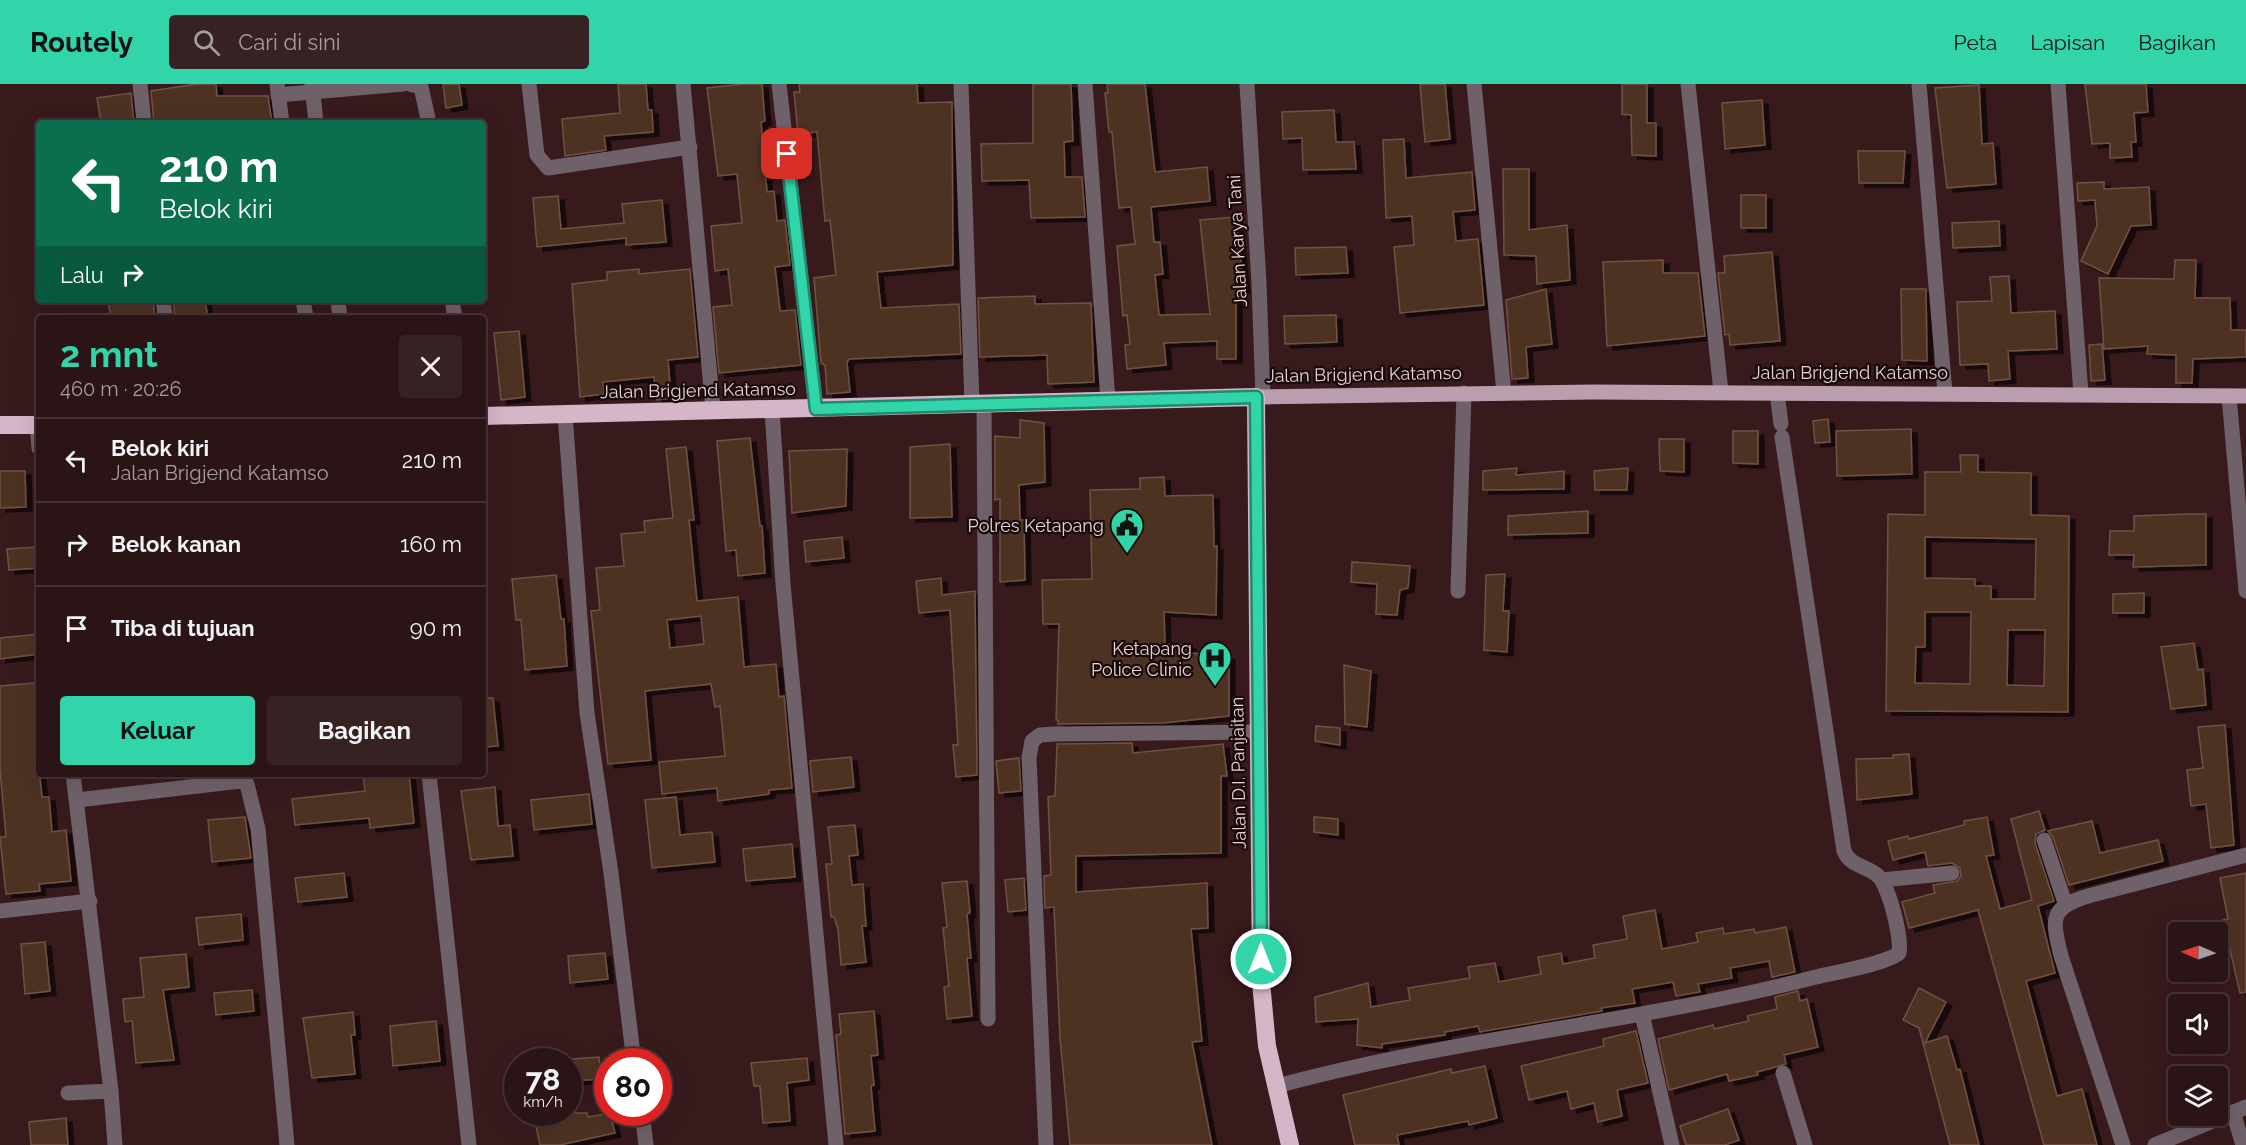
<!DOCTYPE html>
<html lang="id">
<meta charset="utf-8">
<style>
:root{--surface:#2a1416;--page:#362123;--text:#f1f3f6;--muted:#a59ea1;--line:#463335;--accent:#32d4a9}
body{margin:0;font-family:Raleway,sans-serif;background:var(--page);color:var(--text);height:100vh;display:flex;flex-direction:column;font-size:22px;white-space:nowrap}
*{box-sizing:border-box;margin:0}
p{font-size:20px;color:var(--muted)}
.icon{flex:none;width:33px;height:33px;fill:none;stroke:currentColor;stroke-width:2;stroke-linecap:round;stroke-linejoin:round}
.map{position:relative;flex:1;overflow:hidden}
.panel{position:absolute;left:36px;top:231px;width:450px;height:462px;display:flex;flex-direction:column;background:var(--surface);border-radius:6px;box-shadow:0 6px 24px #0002,0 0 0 2px var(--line)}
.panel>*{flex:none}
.hud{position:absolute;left:36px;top:36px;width:450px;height:183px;border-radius:6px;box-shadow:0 6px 24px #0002,0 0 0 2px var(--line);background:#0b6e4f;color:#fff;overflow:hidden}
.needle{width:39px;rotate:272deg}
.buttons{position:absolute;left:2168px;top:838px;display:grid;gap:12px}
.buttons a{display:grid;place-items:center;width:60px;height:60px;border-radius:6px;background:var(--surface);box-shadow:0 6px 24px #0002,0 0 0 2px var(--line);font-size:30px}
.speed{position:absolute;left:504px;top:964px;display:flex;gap:12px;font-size:30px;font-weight:700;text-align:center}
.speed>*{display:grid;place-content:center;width:78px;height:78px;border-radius:50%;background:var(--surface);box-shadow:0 6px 24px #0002,0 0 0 2px var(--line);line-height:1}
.speed small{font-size:15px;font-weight:400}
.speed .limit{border:9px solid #d22;background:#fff;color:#111}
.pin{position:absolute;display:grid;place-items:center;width:51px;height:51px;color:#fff;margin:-26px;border-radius:12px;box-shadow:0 3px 9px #0006}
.me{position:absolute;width:66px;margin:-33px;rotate:0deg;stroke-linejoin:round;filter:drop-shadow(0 0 4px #0008)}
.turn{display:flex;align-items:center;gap:21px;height:126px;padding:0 24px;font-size:27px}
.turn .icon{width:78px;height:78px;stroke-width:2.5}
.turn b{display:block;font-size:42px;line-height:51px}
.then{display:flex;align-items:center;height:57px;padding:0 24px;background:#0003;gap:12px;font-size:22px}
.round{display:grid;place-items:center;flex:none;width:63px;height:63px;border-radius:6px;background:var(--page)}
.summary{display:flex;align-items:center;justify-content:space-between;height:102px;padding:0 24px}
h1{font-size:36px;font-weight:700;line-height:45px;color:var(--accent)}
.primary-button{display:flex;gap:12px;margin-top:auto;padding:12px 24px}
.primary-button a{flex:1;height:69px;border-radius:6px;background:var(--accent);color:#111;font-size:24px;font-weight:700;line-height:69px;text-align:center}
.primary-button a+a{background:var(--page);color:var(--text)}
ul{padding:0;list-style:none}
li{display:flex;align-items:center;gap:18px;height:84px;padding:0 24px;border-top:2px solid var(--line)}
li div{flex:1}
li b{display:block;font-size:22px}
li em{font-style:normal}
header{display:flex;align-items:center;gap:36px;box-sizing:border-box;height:84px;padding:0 30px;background:var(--accent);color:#111}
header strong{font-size:28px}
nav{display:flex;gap:33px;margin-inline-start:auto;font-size:21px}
.search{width:420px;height:54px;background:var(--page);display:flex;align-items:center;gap:15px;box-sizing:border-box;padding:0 21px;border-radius:6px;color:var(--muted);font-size:22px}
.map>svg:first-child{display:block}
.building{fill:#4e3124;stroke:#715143;stroke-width:1.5;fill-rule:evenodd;filter:url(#shadow)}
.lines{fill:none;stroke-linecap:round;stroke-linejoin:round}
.minor{stroke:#6f6169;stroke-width:15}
.major{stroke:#ba9dae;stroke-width:15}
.highway{stroke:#d7b5c9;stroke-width:18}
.route-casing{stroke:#208a6e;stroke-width:15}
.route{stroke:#32d4a9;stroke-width:10}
.labels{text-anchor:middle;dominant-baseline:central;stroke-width:4.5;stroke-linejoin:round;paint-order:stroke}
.street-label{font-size:18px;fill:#e7d2d3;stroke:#17090a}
.poi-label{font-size:18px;fill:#e7d2d3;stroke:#17090a;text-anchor:end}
</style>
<header>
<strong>Routely</strong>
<div class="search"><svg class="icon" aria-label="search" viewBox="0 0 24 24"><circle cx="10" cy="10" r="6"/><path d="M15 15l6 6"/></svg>Cari di sini</div>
<nav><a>Peta</a><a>Lapisan</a><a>Bagikan</a></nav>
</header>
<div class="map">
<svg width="2246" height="1061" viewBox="0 0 2246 1061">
<defs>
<filter id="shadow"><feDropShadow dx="6" dy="4" stdDeviation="0" flood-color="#0009"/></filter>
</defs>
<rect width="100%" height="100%" fill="#381a1d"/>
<!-- building -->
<g class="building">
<polygon points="197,0 216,0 217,12 268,12 272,39 154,39 151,7"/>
<polygon points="443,0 459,0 462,21 446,24"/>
<polygon points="618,0 646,0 648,26 652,26 653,48 604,52 606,66 565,72 562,35 620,29"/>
<polygon points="744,0 762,0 765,37 761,38 767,108 774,107 777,137 785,136 790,181 775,183 780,227 795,226 801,281 719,289 713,223 732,221 728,185 715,187 711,142 742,139 737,90 718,92 707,4"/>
<polygon points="799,0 917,0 918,19 952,18 953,181 877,188 881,224 959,220 961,270 849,275 847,279 850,308 827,310 825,281 821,279 814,194 836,191 830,136 825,137 817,48 798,50 794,8 800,8"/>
<polygon points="1033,0 1071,0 1073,57 1064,58 1065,93 1082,93 1085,133 1031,134 1029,96 982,97 981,60 1033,59"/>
<polygon points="1107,0 1145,0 1155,88 1207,83 1210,117 1151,123 1154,158 1160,158 1163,190 1155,191 1159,231 1210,230 1200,136 1236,133 1244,205 1236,206 1236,275 1217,275 1217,257 1164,259 1166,281 1127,285 1125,261 1130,260 1127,231 1123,232 1117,162 1135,160 1131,123 1119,124 1112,48 1109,48 1105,9 1108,9"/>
<polygon points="1420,0 1445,0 1450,55 1425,58"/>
<polygon points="1622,0 1647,0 1647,39 1656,39 1656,72 1632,71 1631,31 1622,30"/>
<polygon points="2085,0 2146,0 2148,28 2134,29 2136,58 2131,58 2132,73 2110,74 2110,59 2092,60"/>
<polygon points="1979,1 1982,60 1993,59 1996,100 1947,104 1935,4"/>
<polygon points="131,9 134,39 101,39 97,14"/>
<polygon points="1762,16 1765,61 1725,65 1722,19"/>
<polygon points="1334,26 1336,58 1354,58 1356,85 1303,86 1302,54 1283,55 1282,28"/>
<polygon points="1404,55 1406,94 1472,88 1475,126 1453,128 1456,157 1478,155 1484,221 1400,229 1394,163 1414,161 1412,132 1386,134 1383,56"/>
<polygon points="1858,67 1905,67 1903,99 1859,99"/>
<polygon points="1503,85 1529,85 1529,146 1567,141 1570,196 1537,200 1536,172 1504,171"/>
<polygon points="2104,98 2104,105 2149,103 2151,141 2131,142 2108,190 2081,177 2097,142 2095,116 2078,117 2077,99"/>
<rect x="1741" y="111" width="25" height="33"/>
<polygon points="558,112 561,145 624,139 622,120 662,116 666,158 626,161 626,154 537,163 533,114"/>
<polygon points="1999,137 2000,162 1953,164 1952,139"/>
<polygon points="1346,163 1348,189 1296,191 1295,164"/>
<polygon points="1772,168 1780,257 1730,261 1729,250 1725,251 1718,189 1725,189 1724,172"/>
<polygon points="1663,176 1663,189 1698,189 1705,252 1607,262 1603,178"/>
<polygon points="2175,176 2196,176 2195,214 2230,214 2231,246 2246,246 2246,273 2193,275 2192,299 2176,299 2176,271 2147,270 2148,262 2104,265 2099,194 2174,195"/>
<polygon points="639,185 639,190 690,185 698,273 668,276 671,314 657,316 654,293 603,298 604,310 580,313 572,200 607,196 607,188"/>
<polygon points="2009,192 2011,229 2055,227 2057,265 2008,267 2010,295 1989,297 1988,280 1960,281 1957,218 1992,217 1990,193"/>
<polygon points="1546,205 1552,260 1526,263 1528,294 1512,295 1506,216"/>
<polygon points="1901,205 1926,205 1927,277 1902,276"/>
<polygon points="1035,212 1035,220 1091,219 1094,298 1048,300 1047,271 980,273 978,214"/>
<polygon points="108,216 153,216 155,234 111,234"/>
<polygon points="173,216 205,216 208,234 175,234"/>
<polygon points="1336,231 1337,258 1285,260 1284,232"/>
<polygon points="519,247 525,313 501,316 494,249"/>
<polygon points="2102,260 2105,296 2091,297 2089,261"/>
<polygon points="1828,335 1830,358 1815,359 1813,337"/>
<polygon points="1020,336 1044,339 1045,398 1019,401 1020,436 1024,436 1025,496 1000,498 1000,415 995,416 995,352 1020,354"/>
<polygon points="1911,345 1912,390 1837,392 1836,347"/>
<polygon points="1733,347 1758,347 1758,380 1733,379"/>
<polygon points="750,354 760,442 762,442 765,489 738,492 736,466 726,467 717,357"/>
<polygon points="1659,355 1684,355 1684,388 1660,387"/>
<polygon points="950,360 952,433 910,434 910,363"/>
<path d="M686,363L694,436H689L697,517L738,513L744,583L776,580L779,613L784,612L792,704L769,706V710L718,717L717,704L662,710L659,678L725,672L720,622L715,623L711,600L645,607L651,676L608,680L591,527L600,526L596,484L624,482L621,450L645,448L644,437L673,434L666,365ZM701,532L704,560L670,564L667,536Z"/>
<polygon points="847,365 846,422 792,429 789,367"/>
<path d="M1960,371H1978V388L2031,389V431L2069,432L2068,628L1886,627L1888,430L1925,431V388H1961ZM1925,453L2036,455L2035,515H1991V502H1975V495L1925,494ZM1925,528H1971L1970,600L1915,599L1916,563H1925ZM2008,546H2045L2044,602L2007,601Z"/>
<polygon points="1517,384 1516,391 1564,387 1564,405 1483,406 1483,387"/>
<polygon points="1628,384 1627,406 1595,406 1594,387"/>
<polygon points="0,387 25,387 26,423 0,424"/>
<polygon points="1164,393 1165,412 1213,411 1214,463 1217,462 1216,531 1164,528 1165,560 1190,561 1190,569 1229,572 1229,632 1163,639 1058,640 1058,636 1056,636 1059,540 1043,540 1042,496 1092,495 1090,406 1140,405 1140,394"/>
<polygon points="1588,427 1588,449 1508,451 1508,432"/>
<polygon points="2187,430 2206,430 2206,481 2133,483 2134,471 2109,471 2110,447 2134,447 2134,432"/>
<polygon points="842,453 844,474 806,478 804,457"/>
<polygon points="37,463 38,484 9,486 7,465"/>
<polygon points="1352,478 1410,482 1408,504 1400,506 1397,531 1376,530 1377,500 1351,498"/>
<polygon points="1505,490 1503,527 1509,527 1507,568 1484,566 1486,491"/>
<polygon points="556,491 561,535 564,535 567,582 525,586 521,536 516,536 512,495"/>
<polygon points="941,494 942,511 975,507 977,691 956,693 953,661 958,661 950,526 919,529 916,497"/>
<polygon points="2144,509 2144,529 2113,529 2113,510"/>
<polygon points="39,550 39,570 0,575 0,554"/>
<polygon points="2194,559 2198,586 2203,585 2206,621 2171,625 2161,563"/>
<polygon points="1344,581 1371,587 1367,643 1345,640"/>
<polygon points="34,599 39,632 39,647 35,647 42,713 49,713 52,748 66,746 71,797 39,800 40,807 6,810 0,753 6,753 0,685 0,602"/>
<polygon points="483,614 493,614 498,662 483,663"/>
<polygon points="2225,641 2234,761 2211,764 2206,720 2191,722 2187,686 2203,684 2198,643"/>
<polygon points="1316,642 1340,644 1340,661 1315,657"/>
<polygon points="1132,659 1133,669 1223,660 1227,692 1221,692 1221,769 1076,772 1076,808 1207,799 1208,844 1191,845 1202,957 1192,958 1212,1061 1070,1061 1060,954 1054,823 1045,824 1044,792 1051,791 1048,713 1055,712 1057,660"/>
<polygon points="1909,670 1912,710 1857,716 1856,675 1893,674 1893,671"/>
<polygon points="851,673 854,703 813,708 810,677"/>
<polygon points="1019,674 1021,707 999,709 996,677"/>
<polygon points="363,690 409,690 414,739 370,744 369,734 295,741 292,715 365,707"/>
<polygon points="495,703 498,742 510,741 513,772 471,776 461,707"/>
<polygon points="589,710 592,740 534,746 531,716"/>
<polygon points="676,713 680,751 712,748 715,778 652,784 645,716"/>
<polygon points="2039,727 2045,746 2036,750 2035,759 2054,817 2038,822 2055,889 2026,897 2057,1012 2082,1005 2097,1061 2044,1061 1978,826 1909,844 1902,818 1935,809 1933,801 1957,797 1961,792 1960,784 1952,779 1928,782 1925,768 1893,776 1888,757 1908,752 1909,755 1964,741 1964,737 1987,733 1994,771 1986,772 2000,825 2032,816 2011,735"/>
<polygon points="245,733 251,774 212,778 208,736"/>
<polygon points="1314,733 1338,735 1338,751 1314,748"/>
<polygon points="2092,737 2100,769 2158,756 2163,777 2069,801 2053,753 2048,747"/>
<polygon points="855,741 858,771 849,772 852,801 863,800 866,842 862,842 866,878 841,881 838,845 834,833 831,833 826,780 832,780 828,743"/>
<polygon points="792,760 795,793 746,797 743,765"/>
<polygon points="344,789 347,813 298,818 295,794"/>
<polygon points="2246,789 2246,908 2240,909 2223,836 2228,835 2220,794"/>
<polygon points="1024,794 1026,826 1008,828 1005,796"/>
<polygon points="967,797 970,829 967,830 971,874 967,874 972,932 947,935 944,903 949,902 943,844 947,843 942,799"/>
<polygon points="1655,826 1662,865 1698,858 1696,849 1723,844 1724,850 1754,845 1755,849 1786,843 1795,888 1772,893 1769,877 1730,884 1732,894 1698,900 1700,908 1676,912 1673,898 1632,905 1635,919 1601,924 1602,927 1480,948 1478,942 1445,948 1445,951 1382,960 1382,964 1357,961 1358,935 1316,938 1315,913 1368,899 1371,923 1410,916 1408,904 1470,894 1468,883 1495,879 1499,898 1541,890 1538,873 1561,869 1563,880 1595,874 1593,861 1627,855 1623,832"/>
<polygon points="241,830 243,856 199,861 196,834"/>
<polygon points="45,858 50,907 25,910 21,860"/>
<polygon points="605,869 608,895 570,899 568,872"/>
<polygon points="186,870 189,903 163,906 174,976 136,979 132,937 125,938 123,915 144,913 140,874"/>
<polygon points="1919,904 1946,918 1925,959 1947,952 1957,986 1960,985 1979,1061 1950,1061 1919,944 1903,936"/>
<polygon points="252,906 254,927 216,931 214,909"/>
<polygon points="1798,907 1800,917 1807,915 1818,963 1784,971 1786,980 1757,988 1758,991 1729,997 1727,990 1669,1006 1658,955 1713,941 1714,945 1749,937 1747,932 1777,925 1775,913"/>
<polygon points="874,927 878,971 871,972 874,1001 871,1002 875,1047 845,1050 836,951 841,950 839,930"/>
<polygon points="353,928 355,951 351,951 355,990 312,994 303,934"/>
<polygon points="436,937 440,977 393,982 390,942"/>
<polygon points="1636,947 1648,999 1617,1006 1622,1032 1598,1038 1594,1019 1571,1025 1567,1007 1529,1016 1521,982 1604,962 1603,955"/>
<polygon points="599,973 601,995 573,997 572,975"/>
<polygon points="807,974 809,996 787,999 790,1037 763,1039 760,1002 754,1002 751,979"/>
<polygon points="1485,982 1497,1034 1469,1041 1468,1037 1397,1051 1399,1061 1355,1061 1343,1011 1451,985 1452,989"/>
<polygon points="1728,1025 1739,1056 1725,1061 1686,1061 1680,1042"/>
<polygon points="533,1029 587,1029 588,1033 610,1029 615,1049 560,1061 540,1061"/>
<polygon points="66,1034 68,1061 31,1061 29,1038"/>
</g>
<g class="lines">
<!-- minor -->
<g class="minor">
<polyline points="140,0 144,39"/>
<polyline points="277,0 282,39"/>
<polyline points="312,0 316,39"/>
<polyline points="409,0 421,3 429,39"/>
<polyline points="529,0 537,71 548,84 690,63"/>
<polyline points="683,0 713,326"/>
<polyline points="779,0 816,325"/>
<polyline points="961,0 972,320"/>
<polyline points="1085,0 1108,317"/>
<polyline points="1247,0 1259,199 1263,313"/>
<polyline points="1474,0 1504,309"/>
<polyline points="1688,0 1721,308"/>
<polyline points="1919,0 1945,309"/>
<polyline points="2058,0 2081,310"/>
<polyline points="278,11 403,0"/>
<polyline points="163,216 165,234"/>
<polyline points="303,216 306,234"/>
<polyline points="338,216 340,234"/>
<polyline points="452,216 455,234"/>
<polyline points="1777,309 1781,340"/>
<polyline points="2229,312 2246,507"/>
<polyline points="984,320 988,935"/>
<polyline points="772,325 783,500 836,1061"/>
<polyline points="565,330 587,629 611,789 634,978"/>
<polyline points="37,341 39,364"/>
<polyline points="1458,507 1464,309"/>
<polyline points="429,690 469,1061"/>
<polyline points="77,716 241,697 247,700 258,745 287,1061"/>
<polyline points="2044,756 2065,819"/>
<polyline points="1882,796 1952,789"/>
<polyline points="0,827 90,817"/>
<polyline points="1642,930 1672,1061"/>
<polyline points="1783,989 1805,1061"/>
<path d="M1277,1002C1453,954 1636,939 1812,894C1832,889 1886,880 1899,869C1902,855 1889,800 1877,791C1865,781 1851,783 1844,767L1782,353"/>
<polyline points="111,1007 115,1061"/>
<polyline points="68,1009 111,1007 73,690"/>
<polyline points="2233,1028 2243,1061"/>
<polyline points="642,1029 646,1061"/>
<polyline points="1046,1061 1029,674 1032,657 1040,651 1055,650 1259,648"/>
<path d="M2123,1061L2061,872C2052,835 2049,824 2088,812L2246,771"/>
<polyline points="2155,1061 2246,1023"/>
</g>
<!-- major -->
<polyline class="major" points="1256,313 1593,308 2246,312"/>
<!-- highway -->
<g class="highway">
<polyline points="483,332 1256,313 1261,898 1267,962 1290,1061"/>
<polyline points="0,341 39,341"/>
</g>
</g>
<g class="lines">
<defs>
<polyline id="route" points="787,70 816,325 1256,313 1261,875"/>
</defs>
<!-- route casing -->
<use href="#route" class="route-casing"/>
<!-- route -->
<use href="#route" class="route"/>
</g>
<!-- icons -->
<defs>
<symbol id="civic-pin" viewBox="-11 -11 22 30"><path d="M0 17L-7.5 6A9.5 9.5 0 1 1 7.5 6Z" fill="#32d4a9" stroke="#17090a"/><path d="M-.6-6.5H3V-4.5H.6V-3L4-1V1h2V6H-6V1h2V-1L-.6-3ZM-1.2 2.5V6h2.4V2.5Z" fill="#111"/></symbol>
<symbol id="hospital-pin" viewBox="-11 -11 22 30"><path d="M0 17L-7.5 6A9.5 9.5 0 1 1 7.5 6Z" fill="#32d4a9" stroke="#17090a"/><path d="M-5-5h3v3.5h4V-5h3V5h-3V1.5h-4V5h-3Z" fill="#111"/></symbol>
</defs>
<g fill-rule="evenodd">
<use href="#civic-pin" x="1108" y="422" width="38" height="52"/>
<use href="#hospital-pin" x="1196" y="555" width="38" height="52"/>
</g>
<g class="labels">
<!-- street labels -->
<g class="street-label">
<text transform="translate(1237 157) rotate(-93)">Jalan Karya Tani</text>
<text x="1850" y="288">Jalan Brigjend Katamso</text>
<text transform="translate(1364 290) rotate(-1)">Jalan Brigjend Katamso</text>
<text transform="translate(698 306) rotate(-1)">Jalan Brigjend Katamso</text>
<text transform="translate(1238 689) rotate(-91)">Jalan D.I. Panjaitan</text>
</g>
<!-- poi labels -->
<g class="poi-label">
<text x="1104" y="441">Polres Ketapang</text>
<text x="1192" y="564">Ketapang<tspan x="1192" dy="21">Police Clinic</tspan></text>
</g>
</g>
</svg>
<div class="buttons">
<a><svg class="needle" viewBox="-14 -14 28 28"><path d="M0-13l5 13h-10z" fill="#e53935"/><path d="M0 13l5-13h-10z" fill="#a59ea1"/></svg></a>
<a><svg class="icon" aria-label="sound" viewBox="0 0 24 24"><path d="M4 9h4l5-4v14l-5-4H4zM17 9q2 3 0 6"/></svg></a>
<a><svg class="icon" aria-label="layers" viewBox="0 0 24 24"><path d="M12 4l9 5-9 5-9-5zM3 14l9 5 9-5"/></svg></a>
</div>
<div class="speed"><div>78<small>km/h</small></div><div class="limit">80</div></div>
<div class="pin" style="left:787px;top:70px;background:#d93025"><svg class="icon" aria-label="arrive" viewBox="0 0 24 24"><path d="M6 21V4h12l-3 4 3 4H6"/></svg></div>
<svg class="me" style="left:1261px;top:875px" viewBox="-20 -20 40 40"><circle r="17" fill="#32d4a9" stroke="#fff" stroke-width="3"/><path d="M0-11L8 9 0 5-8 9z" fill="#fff"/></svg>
<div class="hud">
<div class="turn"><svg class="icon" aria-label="left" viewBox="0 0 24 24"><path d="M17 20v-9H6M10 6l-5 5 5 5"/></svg><div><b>210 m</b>Belok kiri</div></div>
<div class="then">Lalu<svg class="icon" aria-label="right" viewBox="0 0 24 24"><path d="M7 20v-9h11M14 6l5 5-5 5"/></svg></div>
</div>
<section class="panel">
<div class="summary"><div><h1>2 mnt</h1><p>460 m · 20:26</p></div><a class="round"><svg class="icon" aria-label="close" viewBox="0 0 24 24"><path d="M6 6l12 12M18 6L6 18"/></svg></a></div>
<ul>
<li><svg class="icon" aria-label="left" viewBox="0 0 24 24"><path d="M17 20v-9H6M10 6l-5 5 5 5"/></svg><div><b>Belok kiri</b><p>Jalan Brigjend Katamso</p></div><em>210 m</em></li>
<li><svg class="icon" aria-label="right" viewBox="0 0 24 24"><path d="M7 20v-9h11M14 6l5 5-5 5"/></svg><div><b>Belok kanan</b></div><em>160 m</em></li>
<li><svg class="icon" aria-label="arrive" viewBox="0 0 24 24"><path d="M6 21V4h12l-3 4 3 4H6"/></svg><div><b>Tiba di tujuan</b></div><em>90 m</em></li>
</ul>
<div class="primary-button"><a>Keluar</a><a>Bagikan</a></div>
</section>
</div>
